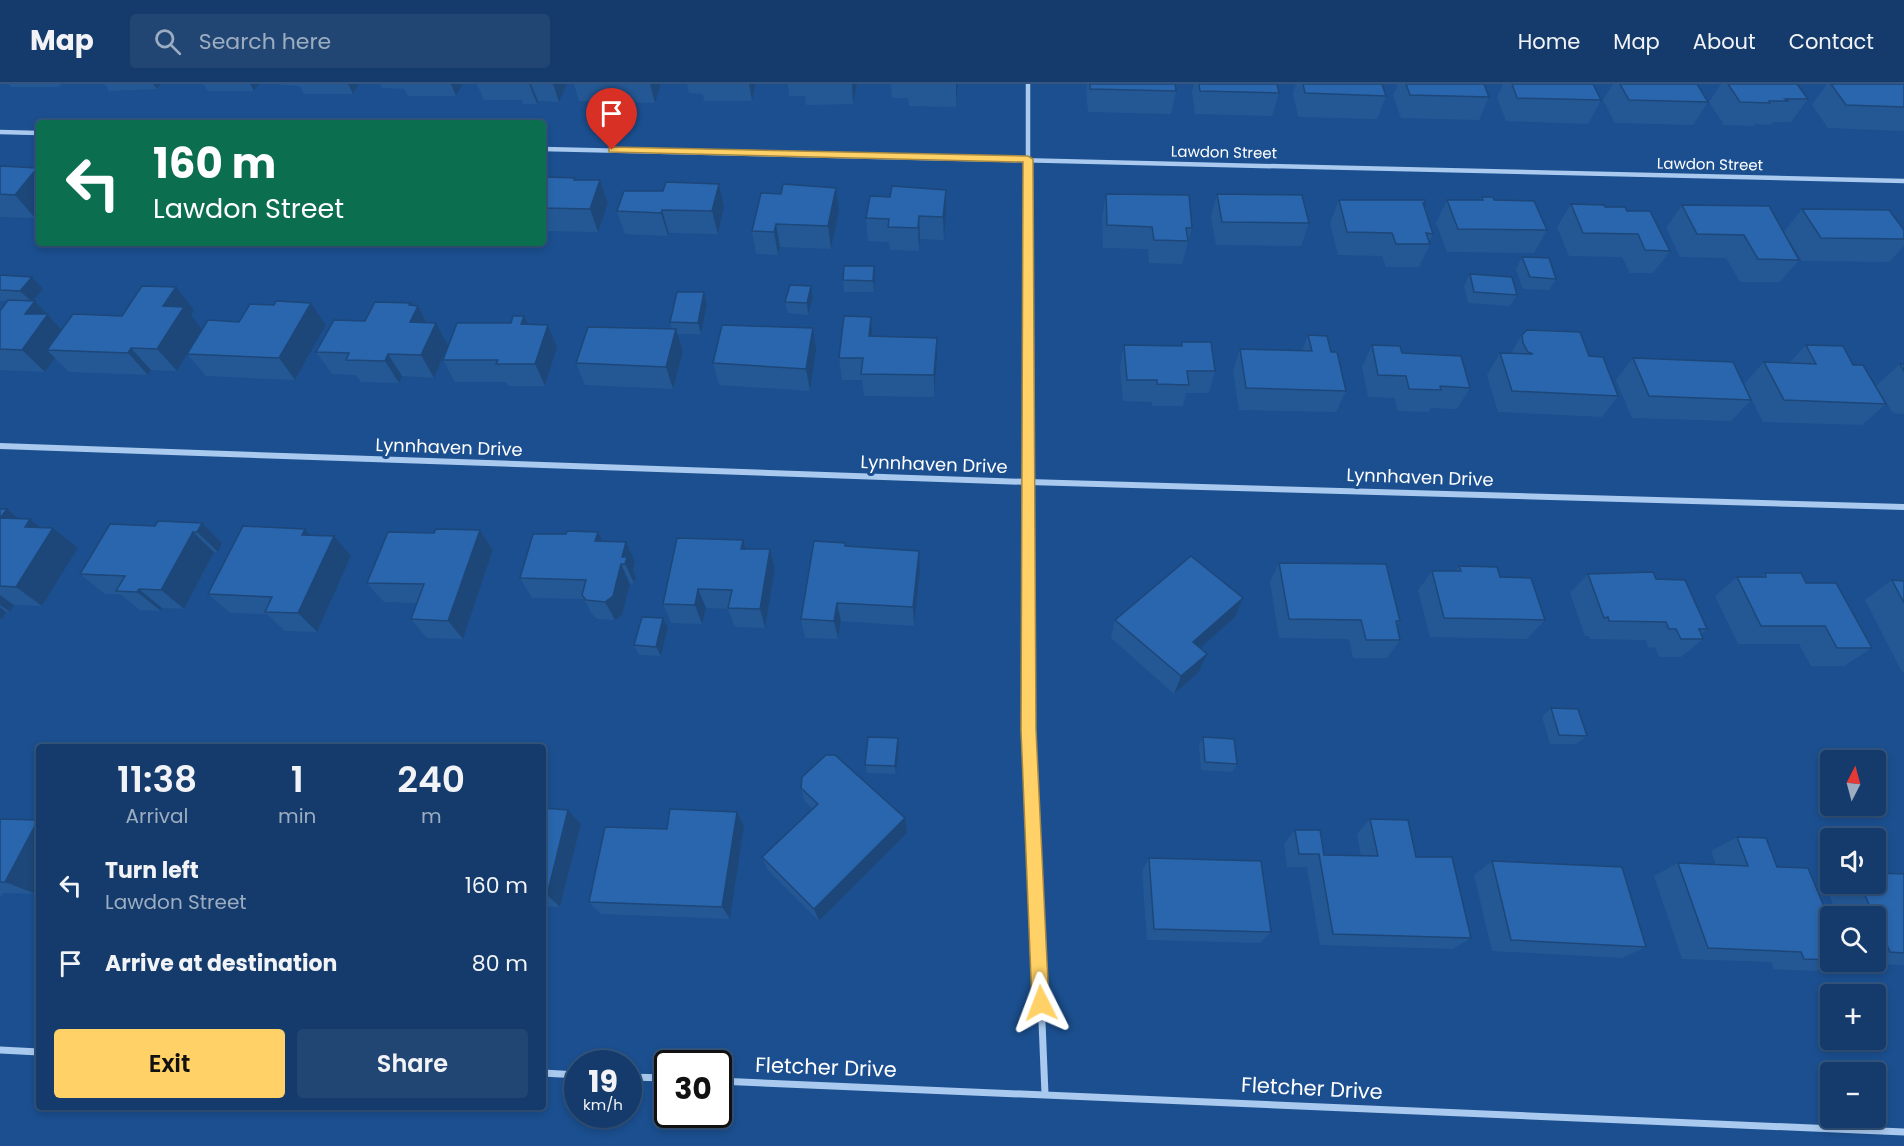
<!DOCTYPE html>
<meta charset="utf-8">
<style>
:root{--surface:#143b6b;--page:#214673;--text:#f1f3f6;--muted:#9dadc1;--line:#33557e;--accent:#ffd166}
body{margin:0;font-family:Poppins,sans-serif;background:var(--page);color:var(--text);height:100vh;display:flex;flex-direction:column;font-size:22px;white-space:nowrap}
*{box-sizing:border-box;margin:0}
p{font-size:20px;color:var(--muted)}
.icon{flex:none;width:33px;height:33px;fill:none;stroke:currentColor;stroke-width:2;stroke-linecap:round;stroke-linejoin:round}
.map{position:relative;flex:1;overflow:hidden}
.details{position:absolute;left:36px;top:660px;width:510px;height:366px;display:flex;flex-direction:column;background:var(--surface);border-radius:6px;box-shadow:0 3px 9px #0003,0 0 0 2px var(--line)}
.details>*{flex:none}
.banner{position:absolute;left:36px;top:36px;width:510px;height:126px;border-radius:6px;box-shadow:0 3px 9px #0003,0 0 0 2px var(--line);background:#0b6e4f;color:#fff;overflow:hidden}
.needle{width:39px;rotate:6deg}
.buttons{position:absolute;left:1820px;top:666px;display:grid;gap:12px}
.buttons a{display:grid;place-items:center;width:66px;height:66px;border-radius:6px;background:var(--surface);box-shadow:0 3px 9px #0003,0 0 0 2px var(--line);font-size:30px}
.speed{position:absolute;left:564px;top:966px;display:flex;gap:12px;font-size:30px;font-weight:700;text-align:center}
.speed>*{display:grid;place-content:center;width:78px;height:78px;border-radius:50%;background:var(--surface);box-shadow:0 3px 9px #0003,0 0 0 2px var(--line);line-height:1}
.speed small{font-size:15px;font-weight:400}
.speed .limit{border:3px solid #111;border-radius:9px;background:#fff;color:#111}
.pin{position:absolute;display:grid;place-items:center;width:51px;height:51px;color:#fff;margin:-62px -26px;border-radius:50% 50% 50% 0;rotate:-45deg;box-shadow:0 0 6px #0007}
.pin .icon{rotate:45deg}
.me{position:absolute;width:66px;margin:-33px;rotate:357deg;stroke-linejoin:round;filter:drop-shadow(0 0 4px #0008)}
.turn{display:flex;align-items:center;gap:21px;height:126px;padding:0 18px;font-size:27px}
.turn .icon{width:78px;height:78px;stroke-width:2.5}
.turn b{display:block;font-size:42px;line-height:51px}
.eta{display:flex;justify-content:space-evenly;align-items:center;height:102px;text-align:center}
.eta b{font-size:36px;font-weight:600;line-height:42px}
.cta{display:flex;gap:12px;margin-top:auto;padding:12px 18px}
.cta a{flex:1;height:69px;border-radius:6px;background:var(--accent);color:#111;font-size:24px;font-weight:600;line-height:69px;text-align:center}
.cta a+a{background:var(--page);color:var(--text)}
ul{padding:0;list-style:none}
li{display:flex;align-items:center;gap:18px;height:78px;padding:0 18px}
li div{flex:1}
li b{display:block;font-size:22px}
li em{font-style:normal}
header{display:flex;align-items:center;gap:36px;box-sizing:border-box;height:84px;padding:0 30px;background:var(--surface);border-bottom:2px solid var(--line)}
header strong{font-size:28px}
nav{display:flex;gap:33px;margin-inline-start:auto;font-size:21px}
.search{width:420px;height:54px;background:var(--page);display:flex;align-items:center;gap:15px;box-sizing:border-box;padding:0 21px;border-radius:6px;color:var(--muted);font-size:22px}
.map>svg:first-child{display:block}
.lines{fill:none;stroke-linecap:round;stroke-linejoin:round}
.minor-far2{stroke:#a9c9ee;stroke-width:4.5}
.minor-far1{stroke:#a9c9ee;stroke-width:6}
.minor{stroke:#a9c9ee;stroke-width:7}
.wall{fill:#245895}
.shaded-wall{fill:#1d4779}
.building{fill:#2a66ad;stroke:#1d4779;stroke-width:1.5}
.route{fill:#ffd166;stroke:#a68842;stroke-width:1.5}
.labels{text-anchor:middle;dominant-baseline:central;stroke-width:6;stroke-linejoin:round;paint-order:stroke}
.far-street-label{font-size:15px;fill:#fff;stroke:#1b4f8f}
.street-label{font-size:18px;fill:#fff;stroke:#1b4f8f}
.near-street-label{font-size:21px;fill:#fff;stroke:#1b4f8f}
</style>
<header>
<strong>Map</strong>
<div class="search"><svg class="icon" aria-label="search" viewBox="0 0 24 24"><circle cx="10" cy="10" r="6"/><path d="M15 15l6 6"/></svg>Search here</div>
<nav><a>Home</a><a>Map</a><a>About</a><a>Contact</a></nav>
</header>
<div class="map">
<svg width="1904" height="1062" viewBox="0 0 1904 1062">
<rect width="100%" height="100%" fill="#1b4f8f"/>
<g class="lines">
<!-- minor-far2 -->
<g class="minor-far2">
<polyline points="1028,0 1028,279"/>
<polyline points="0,48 39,49"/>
<polyline points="543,65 1904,97"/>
</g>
<!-- minor-far1 -->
<g class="minor-far1">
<polyline points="1028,278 1029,628"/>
<polyline points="0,362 1028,398 1904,423"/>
</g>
<!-- minor -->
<g class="minor">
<polyline points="1029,626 1045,1010"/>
<polyline points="0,966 39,968"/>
<polyline points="543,989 578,991"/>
<polyline points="628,993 668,994"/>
<polyline points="718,997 1904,1048"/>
</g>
</g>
<!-- wall -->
<g class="wall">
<polygon points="9,0 61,0 58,3 11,3"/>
<polygon points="105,0 161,0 157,5 109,7"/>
<polygon points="198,0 259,0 254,7 208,7 203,0"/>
<polygon points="279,0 359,0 353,10 304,10 300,2 280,1"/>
<polygon points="380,0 463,0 456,12 408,12 404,5 382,4"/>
<polygon points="477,0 567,0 559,18 538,17 537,20 523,20 522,16 484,16"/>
<polygon points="574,0 661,0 655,19 579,17"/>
<polygon points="687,0 756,0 752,17 704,17 703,10 689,9"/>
<polygon points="788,0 857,0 853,20 806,21 805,12 789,12"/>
<polygon points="891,0 958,0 956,23 909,22 908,14 892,14"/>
<polygon points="1087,0 1175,0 1176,7 1171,30 1088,28 1086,6"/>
<polygon points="1194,0 1277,0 1279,9 1272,32 1195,30 1192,8"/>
<polygon points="1296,0 1382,0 1386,12 1377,35 1298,33 1293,9"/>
<polygon points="1398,0 1484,0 1489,13 1479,36 1401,34 1393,11"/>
<polygon points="1503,0 1593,0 1601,16 1588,40 1506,37 1497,13"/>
<polygon points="1613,0 1697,0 1708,18 1693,41 1615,39 1603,16"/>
<polygon points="1721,0 1797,0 1808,15 1791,38 1773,38 1771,41 1755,40 1754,42 1724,41 1709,18"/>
<polygon points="1827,0 1904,0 1904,47 1828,44 1812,21"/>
<polygon points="0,82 39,86 39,129 35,134 0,133"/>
<polygon points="543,92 549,93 575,96 600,96 608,119 598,148 543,147"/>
<polygon points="719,100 724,123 718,150 669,149 668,152 625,150 617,127 663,107"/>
<polygon points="946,106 946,129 944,156 920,155 919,167 890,166 889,158 868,157 866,134 890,113"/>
<polygon points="761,109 839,127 831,165 780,163 778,171 756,170 752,147"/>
<polygon points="1106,110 1192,144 1182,180 1149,179 1148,165 1103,164 1102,133"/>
<polygon points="1217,110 1309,139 1301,162 1216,161 1211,133"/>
<polygon points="1482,113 1494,116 1547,146 1534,169 1447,168 1436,139 1447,116 1480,116"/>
<polygon points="1339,116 1425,120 1424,123 1433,150 1429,158 1430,160 1419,183 1386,183 1382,172 1338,171 1330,139"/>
<polygon points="1571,120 1605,123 1627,127 1670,167 1653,189 1630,189 1622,173 1569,172 1557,143"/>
<polygon points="1682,121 1799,176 1780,198 1740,198 1726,174 1680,173 1666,144"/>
<polygon points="1802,125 1904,146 1904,162 1889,178 1802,177 1784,148"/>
<polygon points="1522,173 1556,195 1549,206 1523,205 1516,185"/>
<polygon points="874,182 875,194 874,208 844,208 843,196"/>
<polygon points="1470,190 1517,211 1510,222 1468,219 1464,202"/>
<polygon points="0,191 32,193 43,205 33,217 35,217 62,245 122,232 194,226 191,231 202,245 191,264 239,238 274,221 311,219 326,241 295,296 206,292 187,270 177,287 151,286 148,291 69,288 55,274 45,288 0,286 0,227 7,217 0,217"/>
<polygon points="704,208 707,220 701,250 678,250 683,267 673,305 585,301 576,279 672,245 670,238"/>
<polygon points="813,214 808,231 788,229 785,218"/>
<polygon points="413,222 418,222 427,239 436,239 448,261 434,294 402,292 399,299 361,298 356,291 332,290 316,268 365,237"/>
<polygon points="871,233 873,252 937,276 934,313 864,312 862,296 842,296 839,274"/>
<polygon points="528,240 548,241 557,263 545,302 508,302 506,298 455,298 443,276"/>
<polygon points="1308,251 1331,268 1346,307 1336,328 1239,326 1233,287 1240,265 1302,267"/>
<polygon points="1522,251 1589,272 1618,312 1602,333 1498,328 1487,291 1500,269 1511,269"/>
<polygon points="1182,258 1215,287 1209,309 1186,309 1183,322 1152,322 1152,318 1123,317 1120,283 1124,261 1181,262"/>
<polygon points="1372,261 1402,269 1470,304 1457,325 1431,324 1429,328 1397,327 1395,314 1368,313 1362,283"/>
<polygon points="1806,261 1853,281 1886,320 1862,341 1763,338 1744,300 1764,278 1789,279"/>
<polygon points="816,266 810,307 719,301 713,279"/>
<polygon points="1633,274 1751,316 1731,337 1632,334 1616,296"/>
<polygon points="1900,280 1904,280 1904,330 1893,329 1876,302"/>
<polygon points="0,425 7,425 20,435 41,443 53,444 78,464 42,522 14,521 10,528 6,528 2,536 0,535"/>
<polygon points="202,439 222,459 218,468 214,468 184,525 162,524 161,527 140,526 120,510 105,510 80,490 155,442"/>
<polygon points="305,445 311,451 351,472 317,548 285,547 267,530 230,529 208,510"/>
<polygon points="480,446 493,466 463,555 427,554 411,535 417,519 384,518 367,499 434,449"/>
<polygon points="743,456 746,465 770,465 775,485 765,544 735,543 728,525 706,524 702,540 671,539 663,520"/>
<polygon points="603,458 635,478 633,486 636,492 634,499 630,500 622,531 615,536 597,535 592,530 584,515 532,514 520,494"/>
<polygon points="845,459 846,462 920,487 914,542 841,537 838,555 805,554 801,535"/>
<polygon points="1279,479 1400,537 1397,542 1400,556 1387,574 1353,574 1349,555 1279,554 1270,498"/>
<polygon points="1459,482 1545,536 1527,555 1430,553 1418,506 1432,487 1456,487"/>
<polygon points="1765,489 1806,499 1872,564 1844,582 1811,582 1799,560 1738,560 1715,512 1737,493 1761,493"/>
<polygon points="1588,490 1656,495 1707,545 1701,550 1703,555 1681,573 1659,573 1655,563 1648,564 1646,556 1590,555 1589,552 1585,552 1570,509"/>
<polygon points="1892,496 1904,497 1904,588 1902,588 1865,516"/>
<polygon points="1243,514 1235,533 1200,564 1207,570 1199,588 1174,610 1111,554 1115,536"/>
<polygon points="663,534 668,544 661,572 639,571 634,561"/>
<polygon points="1551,624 1587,652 1576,660 1550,660 1542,633"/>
<polygon points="1203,653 1237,680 1232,688 1201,686 1199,662"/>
<polygon points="898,654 899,663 896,690 867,689 865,681"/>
<polygon points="801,704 907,749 819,837 768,786 762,773 813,725 805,718"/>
<polygon points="543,724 568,726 581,740 560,823 543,822"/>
<polygon points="737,728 744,742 730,835 601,830 589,818 667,745"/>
<polygon points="0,735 36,810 3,809 0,814"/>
<polygon points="1370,735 1416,773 1471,854 1453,865 1320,861 1307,783 1287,783 1284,760 1295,746 1324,771 1361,772 1357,750"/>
<polygon points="1737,753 1777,783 1830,837 1830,878 1843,878 1815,887 1774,885 1771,878 1682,875 1654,792 1678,779 1716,781 1711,767"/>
<polygon points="1149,774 1271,848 1260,859 1147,856 1142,787"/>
<polygon points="1492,777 1646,863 1622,874 1492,867 1474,791"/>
<polygon points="1904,790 1904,881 1857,879 1857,878 1875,878 1875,832 1838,832 1825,801 1830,798 1830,800 1875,800"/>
</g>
<!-- shaded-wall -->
<g class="shaded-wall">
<polygon points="153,0 161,0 157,5"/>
<polygon points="250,0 259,0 254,7"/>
<polygon points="348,0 359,0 353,10"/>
<polygon points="451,0 463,0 456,12"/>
<polygon points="529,0 531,0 538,17 537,20"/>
<polygon points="553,0 567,0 559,18"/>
<polygon points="650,0 661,0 655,19"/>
<polygon points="749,0 756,0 752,17"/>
<polygon points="852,0 857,0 853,20"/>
<polygon points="956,0 958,0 958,1 956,23"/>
<polygon points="37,84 39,86 39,129 35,134 15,111"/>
<polygon points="600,96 608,119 598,148 590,125"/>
<polygon points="719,100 724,123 718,150 712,127"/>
<polygon points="836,104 839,127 831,165 828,142"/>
<polygon points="946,106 946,129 944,156 943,133"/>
<polygon points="662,126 669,149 668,152 661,129"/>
<polygon points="919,132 920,155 919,167 918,144"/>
<polygon points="776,140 780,163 778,171 774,148"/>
<polygon points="874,182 875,194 874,208 873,197"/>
<polygon points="32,193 43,205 32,218 20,207"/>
<polygon points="811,202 813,214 808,231 807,219"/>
<polygon points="176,203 194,226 191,231 202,245 177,287 157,265 163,222"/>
<polygon points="704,208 707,220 701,250 698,239"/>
<polygon points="35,217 69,253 47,266 55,274 45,288 22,266 25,230"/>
<polygon points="311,219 326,241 295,296 279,274"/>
<polygon points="411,219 416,227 418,222 430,245 410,238 409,221"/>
<polygon points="524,232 534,255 521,240"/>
<polygon points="871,233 873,255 869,252"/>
<polygon points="436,239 448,261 434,294 421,271"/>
<polygon points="548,241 557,263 545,302 535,280"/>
<polygon points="813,244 816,266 810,307 806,285"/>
<polygon points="676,245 683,267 673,305 666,283"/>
<polygon points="937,254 937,276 934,313 934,291"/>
<polygon points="131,264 151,286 148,291 128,269"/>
<polygon points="388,270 402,292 399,299 385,277"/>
<polygon points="7,425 27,441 30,435 49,450 53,444 78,464 42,522 16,503 0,434"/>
<polygon points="202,439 222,459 218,468 197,448"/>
<polygon points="305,445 323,465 302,451"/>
<polygon points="480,446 493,466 463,555 448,537"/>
<polygon points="193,448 214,468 184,525 161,506"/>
<polygon points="598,448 608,468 595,457"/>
<polygon points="334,452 351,472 317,548 298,529"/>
<polygon points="743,456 749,475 741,465"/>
<polygon points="626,458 635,478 633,486 636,492 634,499 622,473"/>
<polygon points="770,465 775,485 765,544 760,525"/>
<polygon points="919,467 920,487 914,542 913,523"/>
<polygon points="621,480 630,500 622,531 615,536 605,518"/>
<polygon points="139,505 162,524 161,527 137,508"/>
<polygon points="698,505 706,524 702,540 695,521"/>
<polygon points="0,511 14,521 10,528 0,521"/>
<polygon points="1243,514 1235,533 1186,577 1193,558"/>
<polygon points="837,519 841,537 838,555 834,537"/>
<polygon points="0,523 6,528 2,536 0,534"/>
<polygon points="663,534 668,544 661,572 656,563"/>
<polygon points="1207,570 1199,588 1174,610 1181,592"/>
<polygon points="898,654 899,663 896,690 895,682"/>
<polygon points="568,726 581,740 560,823 547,811"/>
<polygon points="737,728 744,742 730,835 722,823"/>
<polygon points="905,734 907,749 819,837 814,825"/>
<polygon points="38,736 39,737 39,805 36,810 5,798"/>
</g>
<!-- building -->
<g class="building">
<polygon points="1090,0 1175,0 1176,7 1090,5"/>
<polygon points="1199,0 1277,0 1279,9 1200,7"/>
<polygon points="1303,0 1382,0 1386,12 1305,9"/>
<polygon points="1406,0 1484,0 1489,13 1410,11"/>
<polygon points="1512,0 1593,0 1601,16 1517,14"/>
<polygon points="1620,0 1697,0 1708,18 1629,16"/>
<polygon points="1728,0 1797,0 1808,15 1785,15 1788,17 1769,17 1770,19 1740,18"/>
<polygon points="1831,0 1904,0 1904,23 1846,21"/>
<polygon points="0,82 37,84 15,111 0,110"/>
<polygon points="543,92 548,92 548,93 575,94 574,96 600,96 590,125 543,124"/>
<polygon points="666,98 719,100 712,127 662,126 661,129 617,127 624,107 663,107"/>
<polygon points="783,100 836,104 828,142 776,140 774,148 752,147 761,109 781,110"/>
<polygon points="892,102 946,106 943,133 919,132 918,144 888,143 889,135 866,134 870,112 890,113"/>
<polygon points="1106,110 1189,111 1192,144 1186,144 1188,157 1154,156 1152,143 1107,141"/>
<polygon points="1217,110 1302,111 1309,139 1222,138"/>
<polygon points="1482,113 1493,113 1494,116 1534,117 1547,146 1458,145 1447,116 1483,116"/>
<polygon points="1339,116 1425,116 1425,120 1423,119 1433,150 1426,149 1430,160 1396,160 1392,149 1347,148"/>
<polygon points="1571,120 1604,121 1605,123 1625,123 1627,127 1650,127 1670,167 1645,166 1638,150 1583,149"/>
<polygon points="1682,121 1769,122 1799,176 1758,175 1744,151 1697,150"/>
<polygon points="1802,125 1889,126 1904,146 1904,155 1821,154"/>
<polygon points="1522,173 1549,174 1556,195 1530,193"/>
<polygon points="844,182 874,182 873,197 843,196"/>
<polygon points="1470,190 1512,193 1517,211 1474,208"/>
<polygon points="0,191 32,193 20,207 0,206"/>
<polygon points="790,201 811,202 807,219 785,218"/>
<polygon points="142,202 176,203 163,222 184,223 157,265 131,264 128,269 47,266 73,230 122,232"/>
<polygon points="677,208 704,208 698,239 670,238"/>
<polygon points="8,216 35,217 25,230 48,230 22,266 0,265 0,227"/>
<polygon points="276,217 311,219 279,274 187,270 208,236 239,238 250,220 274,221"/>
<polygon points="375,218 411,219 409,221 418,222 410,238 436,239 421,271 388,270 385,277 346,276 349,269 316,268 334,236 365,237"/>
<polygon points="513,232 524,232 521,240 548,241 535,280 496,280 498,276 443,276 457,239 511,239"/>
<polygon points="844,232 871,233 869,252 937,254 934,291 861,290 863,274 839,274"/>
<polygon points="722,241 813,244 806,285 713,279"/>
<polygon points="588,243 676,245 666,283 576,279"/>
<polygon points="1527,246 1580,248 1589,272 1603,273 1618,312 1512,307 1500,269 1533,270 1528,268 1523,259 1522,251"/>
<polygon points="1308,251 1327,252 1331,268 1337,268 1346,307 1246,304 1240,265 1312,267"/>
<polygon points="1182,258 1211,258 1215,287 1187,287 1189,301 1157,300 1157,296 1127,296 1124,261 1182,262"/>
<polygon points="1372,261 1400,262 1402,269 1461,272 1470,304 1440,302 1441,306 1409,305 1406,292 1378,291"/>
<polygon points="1806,261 1843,262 1853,281 1863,281 1886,320 1784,316 1764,278 1816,280"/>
<polygon points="1633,274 1733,278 1751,316 1649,312"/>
<polygon points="1900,280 1904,280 1904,287"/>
<polygon points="0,425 7,425 0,434 30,435 25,443 53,444 16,503 0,502"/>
<polygon points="158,437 202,439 197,448 193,448 161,506 139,505 137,508 116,507 125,492 80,490 110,440 155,442"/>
<polygon points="243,442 305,445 302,451 334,452 298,529 265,528 272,513 208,510"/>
<polygon points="436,445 480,446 448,537 411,535 424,500 367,499 388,448 434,449"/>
<polygon points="567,447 598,448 595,457 626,458 622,473 627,473 625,480 621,480 613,512 605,518 586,516 582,511 586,496 520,494 533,450 566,450"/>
<polygon points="677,454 743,456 741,465 770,465 760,525 728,524 732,506 698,505 695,521 663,520"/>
<polygon points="814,457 845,459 845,462 919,467 913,523 837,519 834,537 801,535"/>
<polygon points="1191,472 1243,514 1193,558 1207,570 1181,592 1115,536"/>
<polygon points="1279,479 1386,480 1400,537 1396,537 1400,556 1366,556 1361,536 1289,535"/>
<polygon points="1459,482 1497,483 1500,493 1531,494 1545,536 1444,534 1432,487 1461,487"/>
<polygon points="1653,488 1656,495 1685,496 1707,545 1699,545 1703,555 1681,555 1676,545 1669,545 1666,538 1609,537 1608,533 1604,534 1588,490"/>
<polygon points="1765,489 1801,489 1806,499 1836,499 1872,564 1837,564 1825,542 1761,542 1737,493 1766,493"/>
<polygon points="1892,496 1904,497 1904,519"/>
<polygon points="642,533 663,534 656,563 634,561"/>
<polygon points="1551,624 1578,625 1587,652 1559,651"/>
<polygon points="868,653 898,654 895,682 865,681"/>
<polygon points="1203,653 1234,655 1237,680 1205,678"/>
<polygon points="826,671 835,671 905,734 814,825 762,773 818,720 801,704 802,693"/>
<polygon points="543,724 568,726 547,811 543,811"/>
<polygon points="670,725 737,728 722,823 589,818 605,743 667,745"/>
<polygon points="0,735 38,736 5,798 0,798"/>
<polygon points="1370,735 1408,736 1416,773 1452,773 1471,854 1333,850 1319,770 1299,770 1295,746 1320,746 1324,771 1378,772"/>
<polygon points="1737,753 1766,754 1777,783 1808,784 1830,837 1830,876 1804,875 1801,868 1708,864 1678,779 1748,782"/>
<polygon points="1149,774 1261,777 1271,848 1154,845"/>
<polygon points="1492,777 1622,783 1646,863 1511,856"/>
<polygon points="1875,789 1904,790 1904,869 1890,868 1875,835 1875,832 1874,832 1860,800 1875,800"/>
</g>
<!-- route -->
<polygon class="route" points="612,63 1028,72 1033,75 1036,646 1049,919 1047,925 1041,928 1035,925 1032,919 1021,646 1023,78 609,68 609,64"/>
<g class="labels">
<!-- far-street labels -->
<g class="far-street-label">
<text transform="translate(1224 68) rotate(1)">Lawdon Street</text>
<text transform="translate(1710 80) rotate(1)">Lawdon Street</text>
</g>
<!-- street labels -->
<g class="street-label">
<text transform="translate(449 363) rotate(2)">Lynnhaven Drive</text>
<text transform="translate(934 380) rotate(2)">Lynnhaven Drive</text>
<text transform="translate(1420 393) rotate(2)">Lynnhaven Drive</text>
</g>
<!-- near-street labels -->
<g class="near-street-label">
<text transform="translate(826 983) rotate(2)">Fletcher Drive</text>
<text transform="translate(1312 1004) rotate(3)">Fletcher Drive</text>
</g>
</g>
</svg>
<div class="buttons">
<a><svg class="needle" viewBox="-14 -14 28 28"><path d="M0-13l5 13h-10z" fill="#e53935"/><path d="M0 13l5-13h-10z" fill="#9dadc1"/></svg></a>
<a><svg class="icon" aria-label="sound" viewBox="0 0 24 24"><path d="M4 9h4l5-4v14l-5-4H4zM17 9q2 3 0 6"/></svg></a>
<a><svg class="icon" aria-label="search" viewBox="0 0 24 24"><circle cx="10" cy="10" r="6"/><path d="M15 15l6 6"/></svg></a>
<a>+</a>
<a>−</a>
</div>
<div class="speed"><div>19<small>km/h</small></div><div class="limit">30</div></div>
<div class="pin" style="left:612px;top:66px;background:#d93025"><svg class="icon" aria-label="arrive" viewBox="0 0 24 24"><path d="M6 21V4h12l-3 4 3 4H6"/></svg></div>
<svg class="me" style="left:1041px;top:919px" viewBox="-20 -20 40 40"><path d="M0-17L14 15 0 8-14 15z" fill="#ffd166" stroke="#fff" stroke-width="4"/></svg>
<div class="banner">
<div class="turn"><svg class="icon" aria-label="left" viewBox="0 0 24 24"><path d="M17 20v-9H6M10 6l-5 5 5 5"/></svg><div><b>160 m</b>Lawdon Street</div></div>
</div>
<section class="details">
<div class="eta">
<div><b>11:38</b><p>Arrival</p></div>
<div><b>1</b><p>min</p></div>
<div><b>240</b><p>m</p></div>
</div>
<ul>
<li><svg class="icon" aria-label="left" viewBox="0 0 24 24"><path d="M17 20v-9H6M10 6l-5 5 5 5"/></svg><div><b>Turn left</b><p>Lawdon Street</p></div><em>160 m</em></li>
<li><svg class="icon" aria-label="arrive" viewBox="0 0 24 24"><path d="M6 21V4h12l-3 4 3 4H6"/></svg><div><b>Arrive at destination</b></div><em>80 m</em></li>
</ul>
<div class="cta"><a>Exit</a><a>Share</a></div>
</section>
</div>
